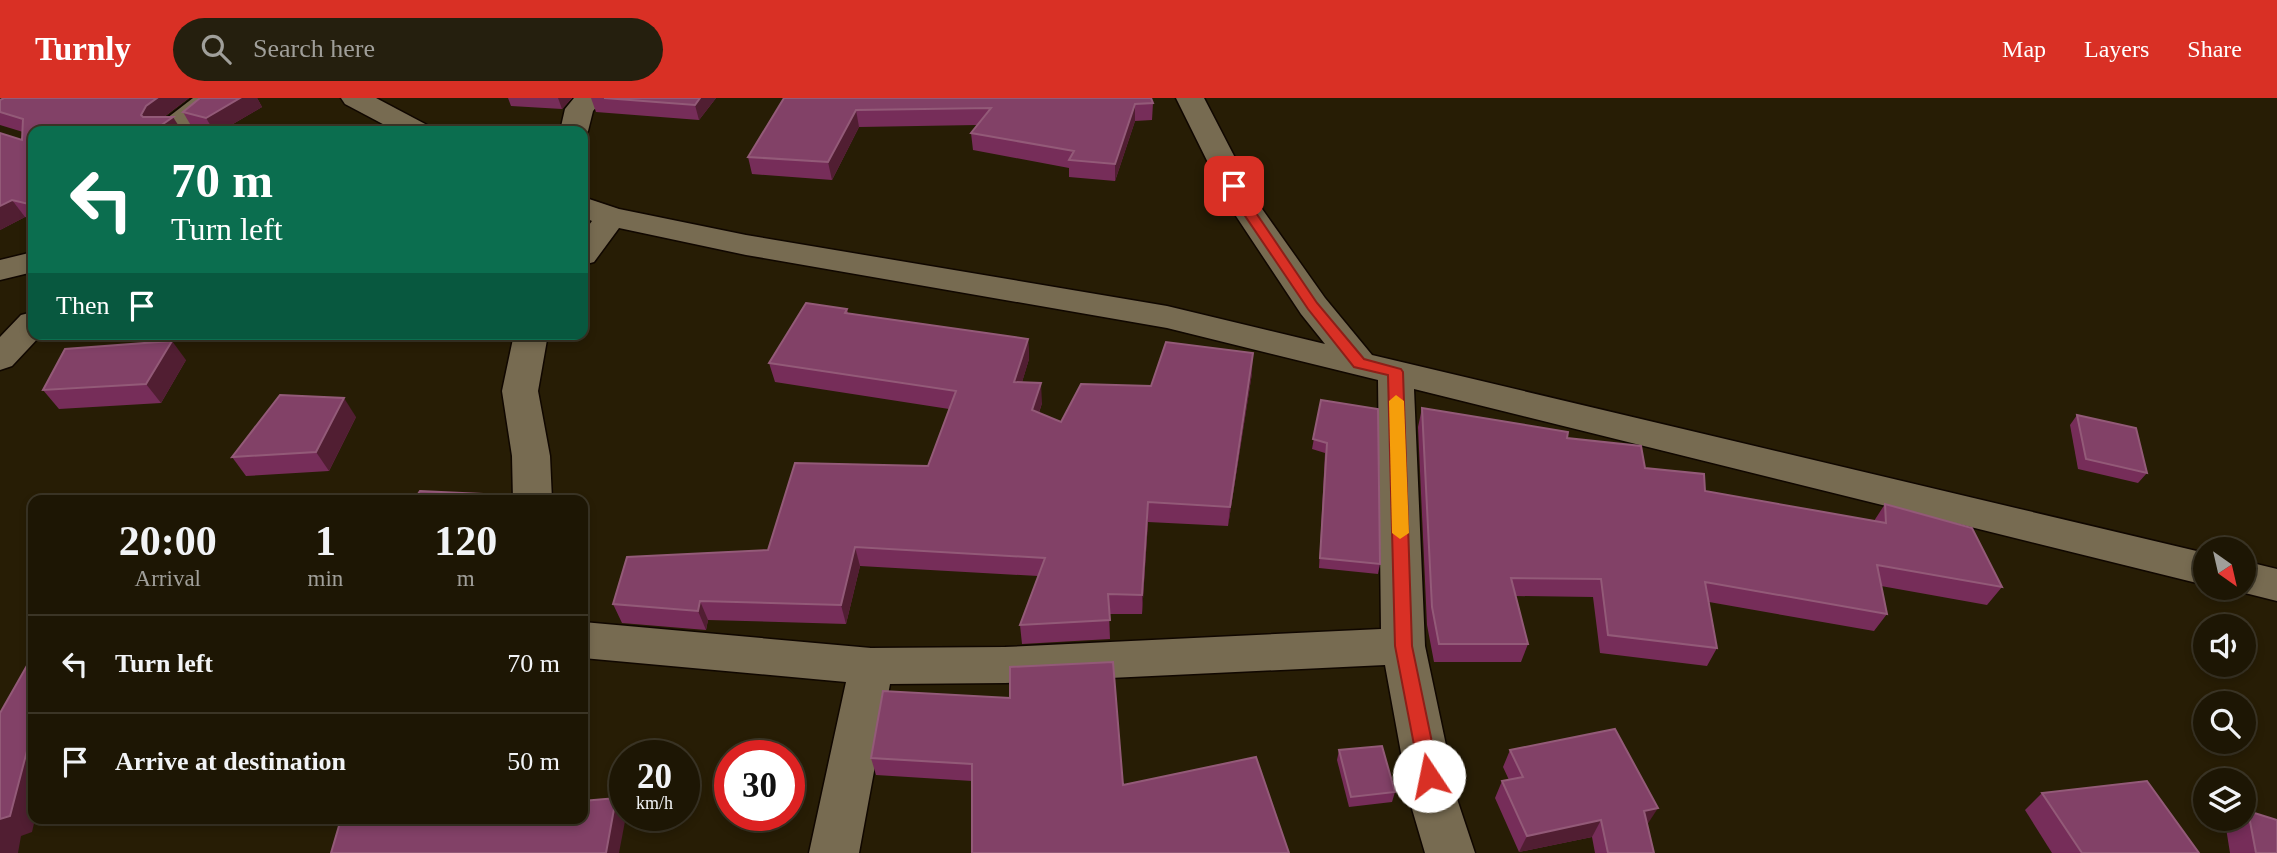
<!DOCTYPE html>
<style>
:root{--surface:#1d1604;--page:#251f0e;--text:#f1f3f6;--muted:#a09f9a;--line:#3b3526;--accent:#d93025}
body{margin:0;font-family:"Times New Roman",serif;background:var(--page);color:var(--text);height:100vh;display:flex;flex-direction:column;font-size:26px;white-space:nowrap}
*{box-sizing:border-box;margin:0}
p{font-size:23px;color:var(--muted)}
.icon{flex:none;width:38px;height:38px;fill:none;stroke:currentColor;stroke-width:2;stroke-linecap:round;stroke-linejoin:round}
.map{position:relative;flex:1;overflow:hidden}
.side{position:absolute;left:28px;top:397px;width:560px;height:329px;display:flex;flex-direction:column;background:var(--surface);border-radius:14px;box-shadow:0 4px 10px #0003,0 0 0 2px var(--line)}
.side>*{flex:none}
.guide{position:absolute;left:28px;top:28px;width:560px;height:214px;border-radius:14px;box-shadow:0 4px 10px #0003,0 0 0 2px var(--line);background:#0b6e4f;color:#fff;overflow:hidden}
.needle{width:46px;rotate:146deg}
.controls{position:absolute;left:2193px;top:439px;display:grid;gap:14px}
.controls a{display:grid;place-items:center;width:63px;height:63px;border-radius:50%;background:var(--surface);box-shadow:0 4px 10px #0003,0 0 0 2px var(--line);font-size:35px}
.speed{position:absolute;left:609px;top:642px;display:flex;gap:14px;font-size:35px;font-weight:700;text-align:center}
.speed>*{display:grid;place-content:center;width:91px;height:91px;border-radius:50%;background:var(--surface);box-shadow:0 4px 10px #0003,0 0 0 2px var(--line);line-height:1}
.speed small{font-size:18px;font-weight:400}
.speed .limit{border:10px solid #d22;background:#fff;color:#111}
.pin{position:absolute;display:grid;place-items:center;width:60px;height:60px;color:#fff;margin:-30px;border-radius:14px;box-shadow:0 4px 10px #0006}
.me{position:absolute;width:77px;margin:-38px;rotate:349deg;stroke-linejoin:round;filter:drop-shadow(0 0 5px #0008)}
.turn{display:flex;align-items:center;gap:24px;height:147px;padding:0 28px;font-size:32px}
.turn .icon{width:91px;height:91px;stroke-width:2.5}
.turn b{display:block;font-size:49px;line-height:60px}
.then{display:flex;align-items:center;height:66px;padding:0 28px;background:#0003;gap:14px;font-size:26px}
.eta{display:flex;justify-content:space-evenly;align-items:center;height:119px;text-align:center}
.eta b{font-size:42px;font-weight:600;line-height:49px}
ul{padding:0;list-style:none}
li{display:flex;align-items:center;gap:21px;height:98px;padding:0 28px;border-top:2px solid var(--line)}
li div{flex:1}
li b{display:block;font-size:26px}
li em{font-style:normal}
header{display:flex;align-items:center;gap:42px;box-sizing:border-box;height:98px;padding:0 35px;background:var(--accent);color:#fff}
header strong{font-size:33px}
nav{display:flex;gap:38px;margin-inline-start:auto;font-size:24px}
.search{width:490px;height:63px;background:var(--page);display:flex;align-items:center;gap:18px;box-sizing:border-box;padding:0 24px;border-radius:38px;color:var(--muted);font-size:26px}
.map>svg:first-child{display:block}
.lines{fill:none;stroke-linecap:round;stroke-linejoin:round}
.minor-casing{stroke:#100700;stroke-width:3}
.minor{fill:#776b51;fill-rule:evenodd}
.wall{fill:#762d59}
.shaded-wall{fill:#511e32}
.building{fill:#824167;stroke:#935a78;stroke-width:2}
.route{fill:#d93025;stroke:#8d1f18;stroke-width:2}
.slow{fill:#f59e0b}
</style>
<header>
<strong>Turnly</strong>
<div class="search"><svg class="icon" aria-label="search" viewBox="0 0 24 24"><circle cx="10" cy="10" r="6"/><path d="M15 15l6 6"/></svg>Search here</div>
<nav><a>Map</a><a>Layers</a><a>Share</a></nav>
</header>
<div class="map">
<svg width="2277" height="755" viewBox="0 0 2277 755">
<rect width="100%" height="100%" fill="#271d05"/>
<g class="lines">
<defs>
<g id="minor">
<polygon points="193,0 225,0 186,33 154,33 158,27"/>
<polygon points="341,0 376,0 427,27 431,33 396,33 345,6"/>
<polygon points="574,0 604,0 593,13 588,33 583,39 583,33 560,33 565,11"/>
<polygon points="1176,0 1204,0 1260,108 1325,200 1372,257 2205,455 2205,487 1414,291 1425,548 1458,704 1475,755 1425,755 1410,704 1385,567 1005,585 890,586 859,755 809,755 846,584 583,560 583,524 871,550 1005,549 1381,531 1378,282 1167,230 746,157 619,130 594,164 583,167 583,135 592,123 583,119 583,99 619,111 746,137 1167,208 1325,246 1301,216 1230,109"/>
<polygon points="33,154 33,174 0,182 0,162"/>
<polygon points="33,214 33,236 42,236 12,268 0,272 0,239 21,217"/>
<polygon points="514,236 548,236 538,293 550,358 552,402 513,402 512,358 502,293"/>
<polygon points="2244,463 2277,471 2277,503 2229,491 2244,490"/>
</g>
</defs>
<!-- minor casing -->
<use href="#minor" class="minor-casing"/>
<!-- minor -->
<use href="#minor" class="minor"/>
</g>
<!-- wall -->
<g class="wall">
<polygon points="4,0 189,0 164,19 33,33 33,121 25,119 0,132 22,42 23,34 0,27 0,2"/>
<polygon points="200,0 257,0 262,9 221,33 204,33 193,31 183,14"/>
<polygon points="508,0 572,0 562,11 511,8"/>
<polygon points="591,0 716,0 699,22 596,14"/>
<polygon points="784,0 1153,5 1152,22 1135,23 1115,83 1069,79 1069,70 973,52 971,35 977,27 859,29 832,82 752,76 748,59"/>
<polygon points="847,211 848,215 1028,241 1029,261 1022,284 1042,305 1039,315 1061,324 1151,288 1252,275 1228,428 1148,424 1142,516 1109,516 1110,541 1022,546 1020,527 1038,478 860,468 846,526 708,522 706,532 622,525 613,506 768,452 928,368 949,311 775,284 769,265"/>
<polygon points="186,262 161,305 59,311 43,292"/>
<polygon points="1321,302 1380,466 1378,476 1319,470 1325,355 1312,351"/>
<polygon points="1422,310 1567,340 1705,393 1874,423 1885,406 2002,489 1987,507 1881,488 1887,516 1874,533 1709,504 1717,550 1707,568 1600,555 1593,499 1516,498 1528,546 1521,564 1434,564 1427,527 1418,329"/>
<polygon points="2077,317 2147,375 2138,385 2078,371 2070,327"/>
<polygon points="356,319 329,373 246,378 232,359"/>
<polygon points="883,593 1123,687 972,683 876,677 871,660"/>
<polygon points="1339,652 1395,694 1392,704 1349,709 1337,662"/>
<polygon points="1510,652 1647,727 1654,755 1595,755 1592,739 1519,754 1495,700 1502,683 1509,682 1503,669"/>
<polygon points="2042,695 2199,755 2052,755 2025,712"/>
<polygon points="2248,713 2277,755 2230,755 2226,730 2238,721 2244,721 2244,717"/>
</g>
<!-- shaded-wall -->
<g class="shaded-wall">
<polygon points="157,0 189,0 156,25 151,33 141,17 146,8"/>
<polygon points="240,0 257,0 262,9 221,33 214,33 206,20"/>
<polygon points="558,0 572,0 562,11"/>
<polygon points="700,0 716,0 699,22 695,7"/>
<polygon points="1135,6 1135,23 1115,83 1115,66"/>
<polygon points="856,12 859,29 832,82 828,64"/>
<polygon points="173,19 182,33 153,33"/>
<polygon points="12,102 25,119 0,132 0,108"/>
<polygon points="1028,241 1029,261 1016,304 1014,284"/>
<polygon points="172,243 186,262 161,305 146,286"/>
<polygon points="1253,255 1252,275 1228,428 1230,409"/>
<polygon points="1041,285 1042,305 1033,332 1032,312"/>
<polygon points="344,300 356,319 329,373 316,354"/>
<polygon points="1148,404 1148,424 1142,516 1142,497"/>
<polygon points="855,449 860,468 846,526 841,507"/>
<polygon points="700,503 708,522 706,532 698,513"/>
<polygon points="33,630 33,721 35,721 32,734 21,738 18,755 0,755 0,721"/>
<polygon points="616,700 625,715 625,718 626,718 619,755 606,755"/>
<polygon points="1658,710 1647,727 1644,713"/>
<polygon points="1601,722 1592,739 1519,754 1527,738"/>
</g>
<!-- building -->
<g class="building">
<polygon points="4,0 157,0 146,8 141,17 143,19 173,19 153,33 33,33 33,107 12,102 0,108 0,35 22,42 23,21 0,14 0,2"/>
<polygon points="200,0 240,0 206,20 183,14"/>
<polygon points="604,0 700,0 695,7"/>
<polygon points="784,0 1151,0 1153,5 1135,6 1115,66 1069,62 1074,53 971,35 991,10 856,12 828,64 748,59"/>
<polygon points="806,205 847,211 845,215 1028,241 1014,284 1041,285 1032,312 1061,324 1081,286 1151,288 1166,244 1253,255 1230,409 1148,404 1142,497 1108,496 1110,522 1020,527 1045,460 855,449 841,507 700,503 698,513 613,506 627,459 768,452 795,365 928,368 956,293 769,265"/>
<polygon points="172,243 146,286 43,292 65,251"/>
<polygon points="280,297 344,300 316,354 232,359"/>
<polygon points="1321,302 1378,311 1380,466 1320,460 1327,345 1313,341"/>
<polygon points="1422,310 1568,334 1567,340 1641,348 1645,370 1704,376 1705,393 1886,425 1885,406 1972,430 2002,489 1877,467 1887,516 1705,484 1717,550 1608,537 1601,481 1511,480 1528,546 1439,546 1432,509"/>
<polygon points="2077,317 2136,330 2147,375 2086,361"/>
<polygon points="420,393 503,397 500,402 414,402"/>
<polygon points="33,557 33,630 10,718 0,721 0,615"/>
<polygon points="1113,564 1123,687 1256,659 1289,755 972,755 972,666 871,660 883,593 1010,600 1010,569"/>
<polygon points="1615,631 1658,710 1644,713 1654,755 1608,755 1601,722 1527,738 1502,683 1523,679 1510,652"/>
<polygon points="1382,648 1395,694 1351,699 1339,652"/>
<polygon points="2147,683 2199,755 2082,755 2042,695"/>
<polygon points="616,700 606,755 331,755 341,721 583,721 583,703"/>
<polygon points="2248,713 2277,722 2277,755 2256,755"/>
</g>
<!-- route -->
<polygon class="route" points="1234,84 1240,88 1252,109 1317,205 1364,261 1401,271 1403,274 1412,548 1439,678 1436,684 1429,686 1423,684 1420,678 1395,548 1388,277 1354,269 1308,211 1239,109 1228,88"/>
<!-- slow -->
<polygon class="slow" points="1396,297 1404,303 1409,435 1400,441 1392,435 1389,303"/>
</svg>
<div class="controls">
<a><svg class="needle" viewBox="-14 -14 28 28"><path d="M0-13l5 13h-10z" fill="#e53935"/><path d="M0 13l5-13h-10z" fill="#a09f9a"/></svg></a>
<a><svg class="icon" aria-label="sound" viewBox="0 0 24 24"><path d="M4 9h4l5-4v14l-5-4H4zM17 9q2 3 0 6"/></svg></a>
<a><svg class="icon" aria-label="search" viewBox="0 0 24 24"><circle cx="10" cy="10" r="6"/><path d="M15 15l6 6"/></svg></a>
<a><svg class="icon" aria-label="layers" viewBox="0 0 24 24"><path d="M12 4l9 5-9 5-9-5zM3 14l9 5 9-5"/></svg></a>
</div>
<div class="speed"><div>20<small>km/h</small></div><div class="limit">30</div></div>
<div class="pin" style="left:1234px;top:88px;background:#d93025"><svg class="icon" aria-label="arrive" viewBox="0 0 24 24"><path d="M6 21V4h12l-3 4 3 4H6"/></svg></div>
<svg class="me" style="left:1429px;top:678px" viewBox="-20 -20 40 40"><circle r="19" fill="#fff"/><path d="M0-13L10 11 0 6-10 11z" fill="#d93025"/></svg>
<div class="guide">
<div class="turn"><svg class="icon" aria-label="left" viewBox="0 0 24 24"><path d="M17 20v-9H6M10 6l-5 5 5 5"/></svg><div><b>70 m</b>Turn left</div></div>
<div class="then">Then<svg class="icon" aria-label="arrive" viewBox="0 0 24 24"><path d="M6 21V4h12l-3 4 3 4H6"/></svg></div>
</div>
<section class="side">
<div class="eta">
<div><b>20:00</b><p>Arrival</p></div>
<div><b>1</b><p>min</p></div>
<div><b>120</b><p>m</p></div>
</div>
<ul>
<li><svg class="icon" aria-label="left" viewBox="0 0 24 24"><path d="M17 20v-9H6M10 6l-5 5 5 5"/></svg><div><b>Turn left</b></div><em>70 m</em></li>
<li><svg class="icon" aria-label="arrive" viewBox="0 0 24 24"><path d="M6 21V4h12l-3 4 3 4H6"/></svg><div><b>Arrive at destination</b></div><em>50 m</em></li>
</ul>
</section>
</div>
